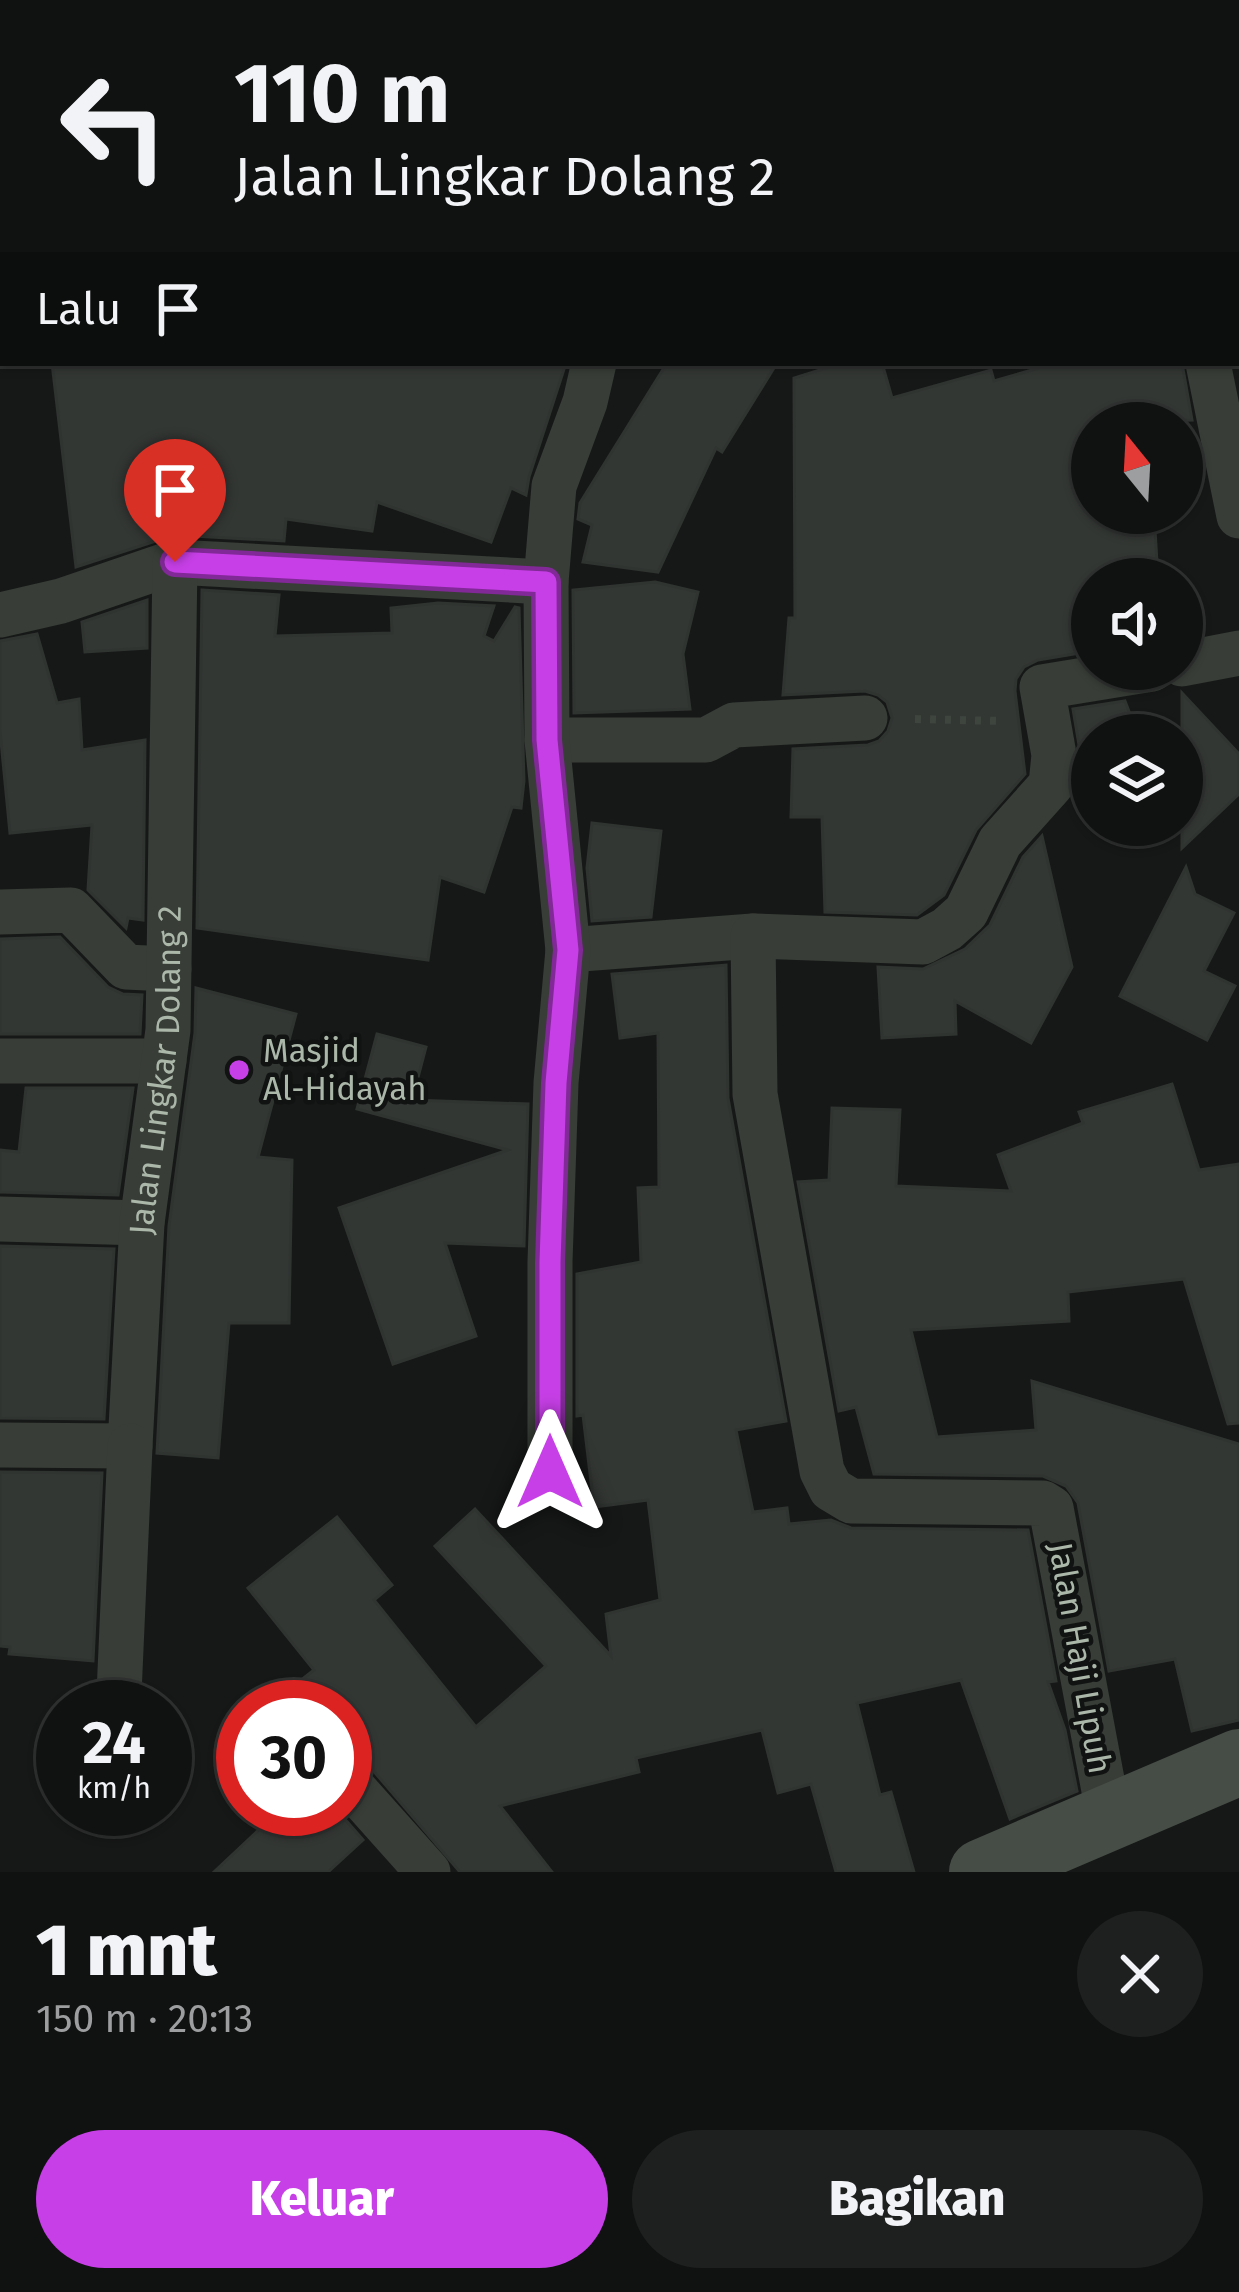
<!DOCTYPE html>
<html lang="id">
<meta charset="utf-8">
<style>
:root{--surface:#101211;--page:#1e201f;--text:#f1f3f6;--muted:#9c9e9f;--line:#303231;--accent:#c73fe7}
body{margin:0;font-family:"Fira Sans",sans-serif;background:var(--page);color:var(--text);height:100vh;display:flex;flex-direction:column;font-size:45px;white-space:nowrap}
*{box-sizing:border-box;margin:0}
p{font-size:39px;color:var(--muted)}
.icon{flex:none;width:66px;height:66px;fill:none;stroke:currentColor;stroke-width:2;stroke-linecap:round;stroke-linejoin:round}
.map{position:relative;height:1872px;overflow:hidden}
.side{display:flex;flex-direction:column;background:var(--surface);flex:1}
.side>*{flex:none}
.banner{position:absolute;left:0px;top:0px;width:1239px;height:366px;box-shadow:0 3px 9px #0004,0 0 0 3px var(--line);background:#101211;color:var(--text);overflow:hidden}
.needle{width:78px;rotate:342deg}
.controls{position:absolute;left:1071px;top:402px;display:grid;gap:24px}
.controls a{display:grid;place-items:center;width:132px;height:132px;border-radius:50%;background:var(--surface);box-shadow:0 3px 9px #0004,0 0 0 3px var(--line);font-size:60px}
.speed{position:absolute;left:36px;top:1680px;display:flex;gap:24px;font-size:60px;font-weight:700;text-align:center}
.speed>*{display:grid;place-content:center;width:156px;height:156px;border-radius:50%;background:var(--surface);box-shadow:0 3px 9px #0004,0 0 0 3px var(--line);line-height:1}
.speed small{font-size:30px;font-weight:400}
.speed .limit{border:18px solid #d22;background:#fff;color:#111}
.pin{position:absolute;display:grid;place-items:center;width:102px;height:102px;color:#fff;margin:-123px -51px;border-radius:50% 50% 50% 0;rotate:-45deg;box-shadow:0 0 12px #0007}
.pin .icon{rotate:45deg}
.me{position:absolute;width:132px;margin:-66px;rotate:0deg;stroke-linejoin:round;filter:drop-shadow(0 0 9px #0008)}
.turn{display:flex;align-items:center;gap:42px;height:252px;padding:0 36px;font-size:54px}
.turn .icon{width:156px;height:156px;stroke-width:2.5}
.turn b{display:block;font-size:84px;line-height:102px}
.then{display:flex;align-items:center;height:114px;padding:0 36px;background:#0003;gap:24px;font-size:45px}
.round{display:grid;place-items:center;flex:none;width:126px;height:126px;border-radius:63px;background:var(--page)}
.headline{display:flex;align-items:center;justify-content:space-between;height:204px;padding:0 36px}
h1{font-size:72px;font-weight:800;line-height:90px}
.button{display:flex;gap:24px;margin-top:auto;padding:24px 36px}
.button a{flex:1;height:138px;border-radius:72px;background:var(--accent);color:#fff;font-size:48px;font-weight:800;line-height:138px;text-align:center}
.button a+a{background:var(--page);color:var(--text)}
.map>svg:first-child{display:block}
.building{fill:#333734;stroke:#303431;stroke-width:3}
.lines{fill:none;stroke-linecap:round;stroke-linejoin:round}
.path{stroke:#3e443e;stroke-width:8;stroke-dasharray:6 9;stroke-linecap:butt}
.street{stroke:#383d37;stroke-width:45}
.secondary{stroke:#464d46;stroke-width:66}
.route-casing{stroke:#812996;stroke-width:30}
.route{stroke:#c73fe7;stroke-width:21}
.poi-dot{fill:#c73fe7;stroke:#111312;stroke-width:4.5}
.labels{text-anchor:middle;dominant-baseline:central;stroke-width:9;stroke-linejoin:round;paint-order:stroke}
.poi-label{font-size:33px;fill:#abb7a9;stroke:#111312;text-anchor:start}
.street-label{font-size:33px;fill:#abb7a9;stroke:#111312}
</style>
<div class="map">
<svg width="1239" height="1872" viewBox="0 0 1239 1872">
<rect width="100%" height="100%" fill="#161817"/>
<!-- building -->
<g class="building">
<polygon points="52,363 566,363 529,477 526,495 511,488 491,542 377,502 372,531 286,519 284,541 174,535 76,567"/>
<polygon points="667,363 777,363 722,452 716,448 658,572 583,562 592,525 578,519 580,503"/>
<polygon points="842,363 882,363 892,398 991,370 994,381 1056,363 1182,363 1192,420 1092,423 1092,513 1154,513 1158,579 1092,579 1092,651 1038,660 1024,667 1016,679 1015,691 1025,774 976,830 944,895 917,915 825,912 822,817 791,817 793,749 868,745 879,741 888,731 892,718 887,702 878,695 865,691 783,695 789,618 795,618 794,378"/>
<polygon points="655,582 698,592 683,654 690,709 574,713 573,590"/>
<polygon points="202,590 279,595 275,636 392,633 391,608 438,603 494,606 484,636 494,641 515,607 519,608 524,781 521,808 512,807 484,892 440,877 428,960 197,928"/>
<polygon points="147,600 147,648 85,652 82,622"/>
<polygon points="37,634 57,703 79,699 82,750 145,740 143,920 128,918 126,928 88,890 92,825 10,833 0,731 0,641"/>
<polygon points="1182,693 1239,754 1239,794 1182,848"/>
<polygon points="1125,701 1138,735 1092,735 1092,807 1076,791 1081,757 1073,709"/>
<polygon points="592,823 661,831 651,917 592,921 587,868"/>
<polygon points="1042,836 1072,967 1031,1043 955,1001 956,1034 882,1038 878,967 923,969 965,949 990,925 1023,857"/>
<polygon points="1186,867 1195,894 1234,913 1204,971 1235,986 1207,1040 1120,996"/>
<polygon points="60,937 108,987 123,994 142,995 140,1034 0,1034 0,939"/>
<polygon points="726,965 728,1098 786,1421 736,1430 753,1512 787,1508 789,1524 831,1520 851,1528 1028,1530 1056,1681 1048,1682 1065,1730 1077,1791 1010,1819 961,1680 857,1703 880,1795 891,1792 914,1872 836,1872 811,1784 778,1793 762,1730 636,1758 639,1772 500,1806 552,1872 460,1872 365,1761 345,1753 345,1707 267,1707 314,1670 248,1588 337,1517 392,1585 374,1600 476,1727 546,1666 435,1546 475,1509 611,1656 606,1614 660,1600 648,1500 594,1507 583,1415 577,1416 577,1274 641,1262 638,1188 659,1187 658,1033 620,1038 612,974"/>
<polygon points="196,988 296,1014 258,1157 292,1160 289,1323 229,1323 218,1458 157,1453 169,1226 195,1033"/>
<polygon points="377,1034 426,1047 412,1100 528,1104 524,1246 445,1243 476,1336 393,1364 339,1208 508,1150 357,1109"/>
<polygon points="1172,1084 1199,1170 1239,1164 1239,1423 1228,1424 1184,1279 1068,1292 1069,1321 911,1330 937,1437 1036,1430 1032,1381 1239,1444 1239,1720 1192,1731 1175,1659 1109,1671 1078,1503 1066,1486 1043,1476 874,1474 856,1407 839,1411 798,1182 829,1180 832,1108 900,1110 896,1186 1011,1191 998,1155 1083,1123 1079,1112"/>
<polygon points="26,1088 133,1088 118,1195 0,1192 0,1150 19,1152"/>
<polygon points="0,1246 114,1249 104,1419 0,1418"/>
<polygon points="0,1472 102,1473 93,1661 9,1654 10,1647 0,1646"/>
<polygon points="281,1809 336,1809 363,1840 328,1872 214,1872"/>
</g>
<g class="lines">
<!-- path -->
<polyline class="path" points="915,719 1002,721"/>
<!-- street -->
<g class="street">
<polyline points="1138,0 1139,3"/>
<polyline points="779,3 782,0"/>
<polyline points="0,34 3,34"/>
<polyline points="1208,363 1239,516"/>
<polyline points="0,615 61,601 175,562 546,582"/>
<polyline points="1182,664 1239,653"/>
<polyline points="547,740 706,740 734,725 865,718"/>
<polyline points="0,912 71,910 126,967 169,969"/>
<polyline points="568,950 753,936"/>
<polyline points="0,1061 164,1061"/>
<polyline points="0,1219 142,1223"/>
<path id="s1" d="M0,1445L130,1446L142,1223L168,1030L175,562"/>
<polyline points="550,1472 550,1262 556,1083 568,950 547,740 546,582 554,486 585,402 594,363"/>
<polyline points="119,1694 130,1446"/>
<polyline points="345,1779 428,1872"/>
<polyline points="1109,1817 1051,1508 1043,1503 851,1501 831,1489 822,1471 755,1094 753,936 923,942 947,929 966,912 1000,842 1051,785 1054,755 1042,687 1152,669"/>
</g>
<!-- secondary -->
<polyline class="secondary" points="982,1872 1239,1762"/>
</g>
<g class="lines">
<defs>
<polyline id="route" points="175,562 546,582 547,740 568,950 556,1083 550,1262 550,1472"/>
</defs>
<!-- route casing -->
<use href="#route" class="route-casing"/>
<!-- route -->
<use href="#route" class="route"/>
</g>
<!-- markers -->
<circle class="poi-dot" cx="239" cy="1070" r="12"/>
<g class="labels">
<!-- poi labels -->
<g class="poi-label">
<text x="263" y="1051">Masjid<tspan x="263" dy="38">Al-Hidayah</tspan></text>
</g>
<!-- street labels -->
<g class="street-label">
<text stroke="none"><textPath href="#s1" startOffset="507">Jalan Lingkar Dolang 2</textPath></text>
<text transform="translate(1080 1658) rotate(80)">Jalan Haji Lipuh</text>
</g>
</g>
</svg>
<div class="controls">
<a><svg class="needle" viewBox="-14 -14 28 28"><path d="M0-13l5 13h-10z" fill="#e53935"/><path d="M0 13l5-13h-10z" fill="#9c9e9f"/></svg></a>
<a><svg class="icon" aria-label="sound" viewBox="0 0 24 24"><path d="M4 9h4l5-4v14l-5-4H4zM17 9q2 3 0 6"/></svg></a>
<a><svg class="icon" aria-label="layers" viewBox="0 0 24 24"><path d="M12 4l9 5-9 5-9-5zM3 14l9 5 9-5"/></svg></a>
</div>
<div class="speed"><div>24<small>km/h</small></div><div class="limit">30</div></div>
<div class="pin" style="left:175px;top:562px;background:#d93025"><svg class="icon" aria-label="arrive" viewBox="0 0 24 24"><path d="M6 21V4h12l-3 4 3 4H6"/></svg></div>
<svg class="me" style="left:550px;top:1472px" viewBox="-20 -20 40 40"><path d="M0-17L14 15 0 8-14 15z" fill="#c73fe7" stroke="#fff" stroke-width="4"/></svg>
<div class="banner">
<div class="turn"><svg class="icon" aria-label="left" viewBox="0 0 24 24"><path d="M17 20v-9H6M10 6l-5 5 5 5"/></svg><div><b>110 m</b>Jalan Lingkar Dolang 2</div></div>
<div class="then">Lalu<svg class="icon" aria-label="arrive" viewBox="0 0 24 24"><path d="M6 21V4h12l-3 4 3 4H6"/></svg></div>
</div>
</div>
<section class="side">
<div class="headline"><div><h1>1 mnt</h1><p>150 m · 20:13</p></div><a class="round"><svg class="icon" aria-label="close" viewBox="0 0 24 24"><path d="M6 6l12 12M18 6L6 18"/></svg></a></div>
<div class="button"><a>Keluar</a><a>Bagikan</a></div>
</section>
